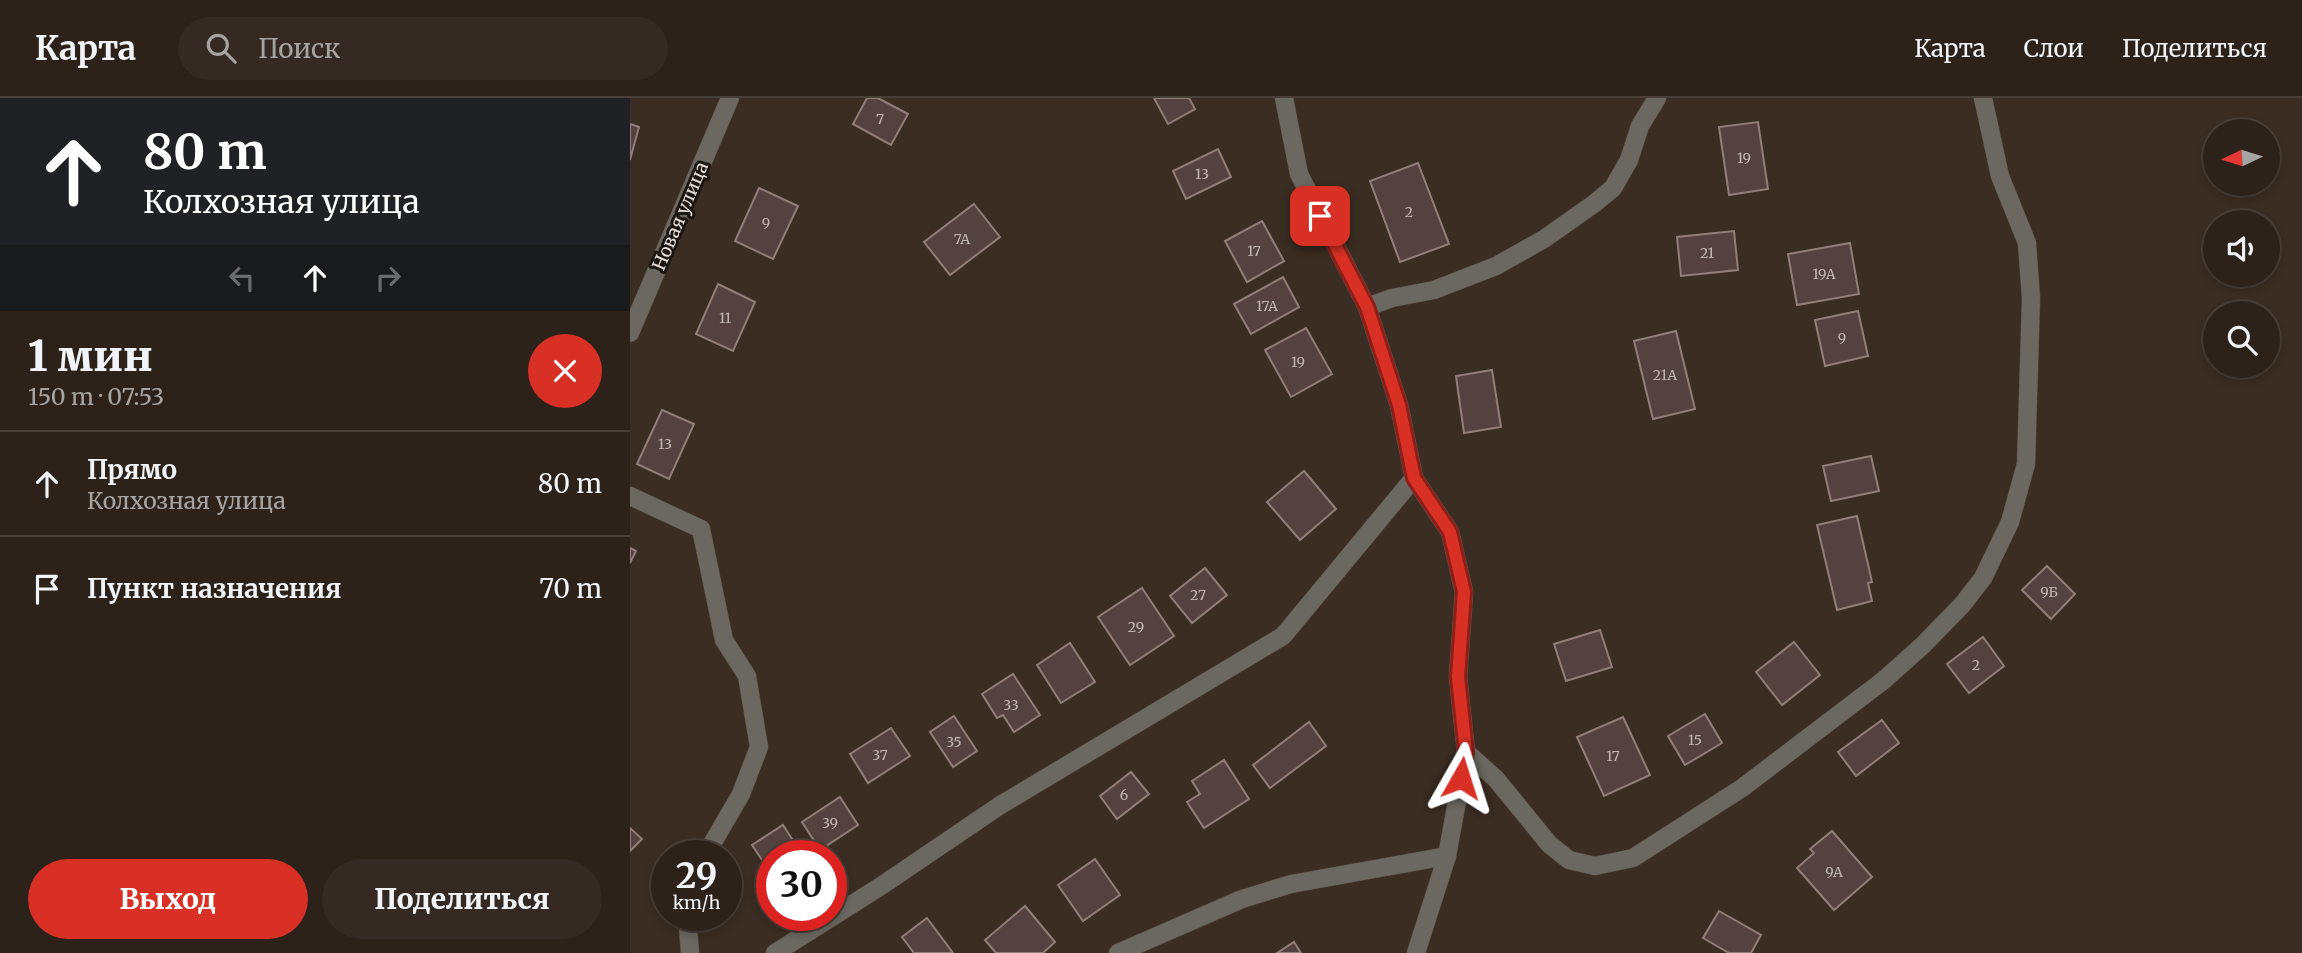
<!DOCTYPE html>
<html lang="ru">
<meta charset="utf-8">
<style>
:root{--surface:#2c221a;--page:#342a23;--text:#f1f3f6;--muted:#a6a4a2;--line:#483f39;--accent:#d93025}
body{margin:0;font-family:Merriweather,serif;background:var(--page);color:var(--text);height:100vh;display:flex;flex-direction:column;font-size:26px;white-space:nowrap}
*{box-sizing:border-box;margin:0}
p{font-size:23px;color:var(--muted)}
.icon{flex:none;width:38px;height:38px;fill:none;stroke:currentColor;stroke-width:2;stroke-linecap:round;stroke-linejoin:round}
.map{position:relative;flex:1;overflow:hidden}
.sheet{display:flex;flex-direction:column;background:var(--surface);width:630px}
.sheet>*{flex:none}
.top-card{background:#202124;color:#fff;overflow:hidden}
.needle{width:46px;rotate:266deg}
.controls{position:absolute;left:1573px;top:21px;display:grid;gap:14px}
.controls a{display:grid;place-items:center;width:77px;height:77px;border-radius:50%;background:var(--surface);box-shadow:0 4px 10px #0003,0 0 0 2px var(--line);font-size:35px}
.speed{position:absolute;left:21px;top:742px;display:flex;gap:14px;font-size:35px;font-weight:700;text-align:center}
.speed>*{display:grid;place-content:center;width:91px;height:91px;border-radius:50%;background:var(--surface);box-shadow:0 4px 10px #0003,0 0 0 2px var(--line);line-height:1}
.speed small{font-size:18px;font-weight:400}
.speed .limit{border:10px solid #d22;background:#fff;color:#111}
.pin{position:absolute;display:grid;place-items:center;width:60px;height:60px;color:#fff;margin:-30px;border-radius:14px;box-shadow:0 4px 10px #0006}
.me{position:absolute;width:77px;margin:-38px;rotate:6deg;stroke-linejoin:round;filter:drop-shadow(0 0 5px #0008)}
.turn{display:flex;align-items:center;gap:24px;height:147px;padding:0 28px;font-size:32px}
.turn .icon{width:91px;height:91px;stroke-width:2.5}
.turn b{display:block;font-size:49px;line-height:60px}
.lanes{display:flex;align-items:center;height:66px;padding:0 28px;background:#0003;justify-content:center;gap:35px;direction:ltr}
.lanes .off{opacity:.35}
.round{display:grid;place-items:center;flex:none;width:74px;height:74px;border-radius:37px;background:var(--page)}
.headline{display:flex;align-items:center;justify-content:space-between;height:119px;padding:0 28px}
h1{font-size:42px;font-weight:800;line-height:52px}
.cta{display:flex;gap:14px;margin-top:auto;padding:14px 28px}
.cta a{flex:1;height:80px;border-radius:42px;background:var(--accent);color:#fff;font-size:28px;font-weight:800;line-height:80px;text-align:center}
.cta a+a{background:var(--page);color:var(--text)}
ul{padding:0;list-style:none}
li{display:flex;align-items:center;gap:21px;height:105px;padding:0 28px;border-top:2px solid var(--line)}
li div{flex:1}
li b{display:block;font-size:26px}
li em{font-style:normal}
header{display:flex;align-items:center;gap:42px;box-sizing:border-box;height:98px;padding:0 35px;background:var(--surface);border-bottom:2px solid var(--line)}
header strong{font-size:33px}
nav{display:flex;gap:38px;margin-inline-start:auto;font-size:24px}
.search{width:490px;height:63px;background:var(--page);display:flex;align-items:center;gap:18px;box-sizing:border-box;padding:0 24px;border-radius:38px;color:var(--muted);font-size:26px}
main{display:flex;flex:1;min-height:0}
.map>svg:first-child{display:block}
.building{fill:#544240;stroke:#917d7a;stroke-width:2}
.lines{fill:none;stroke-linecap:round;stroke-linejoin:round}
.minor-casing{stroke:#554940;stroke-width:19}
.minor{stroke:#6b6861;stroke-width:18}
.route-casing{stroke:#8d1f18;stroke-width:18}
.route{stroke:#d93025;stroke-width:12}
.labels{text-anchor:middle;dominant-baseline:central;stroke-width:6;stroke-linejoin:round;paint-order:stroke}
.number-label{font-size:14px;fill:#c1b6b0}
.street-label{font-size:18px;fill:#e5dcd6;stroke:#1c1612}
</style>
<header>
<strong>Карта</strong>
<div class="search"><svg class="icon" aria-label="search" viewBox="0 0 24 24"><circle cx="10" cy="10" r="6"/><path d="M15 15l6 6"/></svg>Поиск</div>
<nav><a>Карта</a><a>Слои</a><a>Поделиться</a></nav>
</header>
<main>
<section class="sheet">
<div class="top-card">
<div class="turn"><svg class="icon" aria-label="ahead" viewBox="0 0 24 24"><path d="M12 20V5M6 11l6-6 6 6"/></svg><div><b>80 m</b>Колхозная улица</div></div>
<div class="lanes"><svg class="icon off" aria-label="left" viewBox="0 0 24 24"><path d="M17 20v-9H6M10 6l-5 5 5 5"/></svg><svg class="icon" aria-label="ahead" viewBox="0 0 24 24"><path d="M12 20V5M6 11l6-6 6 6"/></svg><svg class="icon off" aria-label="right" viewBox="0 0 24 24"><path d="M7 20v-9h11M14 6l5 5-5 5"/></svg></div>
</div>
<div class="headline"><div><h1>1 мин</h1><p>150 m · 07:53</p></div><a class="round" style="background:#d93025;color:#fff"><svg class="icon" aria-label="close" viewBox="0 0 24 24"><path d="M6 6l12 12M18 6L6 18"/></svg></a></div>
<ul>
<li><svg class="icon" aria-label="ahead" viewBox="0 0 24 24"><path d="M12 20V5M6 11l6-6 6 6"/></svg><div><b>Прямо</b><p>Колхозная улица</p></div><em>80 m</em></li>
<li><svg class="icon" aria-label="arrive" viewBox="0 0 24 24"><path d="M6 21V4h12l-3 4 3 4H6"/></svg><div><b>Пункт назначения</b></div><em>70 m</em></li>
</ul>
<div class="cta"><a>Выход</a><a>Поделиться</a></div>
</section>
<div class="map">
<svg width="1672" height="855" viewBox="0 0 1672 855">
<rect width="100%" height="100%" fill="#3a2d23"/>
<!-- building -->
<g class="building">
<polygon points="237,0 248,0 278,16 261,47 223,26"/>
<polygon points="524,0 559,0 565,11 538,26"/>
<polygon points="1128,24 1138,91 1099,97 1089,29"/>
<polygon points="0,26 9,29 0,62"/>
<polygon points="588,51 601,79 556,101 543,73"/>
<polygon points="788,65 819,146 770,164 740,83"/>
<polygon points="129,90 168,108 143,161 105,143"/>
<polygon points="344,106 370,139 320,177 294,144"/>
<polygon points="632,123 654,163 617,184 595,143"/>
<polygon points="1104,133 1108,172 1051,178 1047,139"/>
<polygon points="1220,145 1229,196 1167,207 1158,156"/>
<polygon points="653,179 669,209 621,236 604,206"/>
<polygon points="88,186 125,204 103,253 66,236"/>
<polygon points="1228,213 1238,258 1195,268 1185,222"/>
<polygon points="676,230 702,276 661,299 635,252"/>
<polygon points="1046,233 1065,311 1023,321 1004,243"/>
<polygon points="862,272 871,329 834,335 826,278"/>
<polygon points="32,312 64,326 39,381 7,366"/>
<polygon points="1241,358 1249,393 1201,403 1193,368"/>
<polygon points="674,373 706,411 670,442 637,404"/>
<polygon points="1227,418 1242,484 1238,485 1242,503 1207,512 1187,427"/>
<polygon points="0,450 6,453 0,465"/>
<polygon points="1417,468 1445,496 1421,521 1392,492"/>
<polygon points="575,470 597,497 562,525 540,498"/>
<polygon points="512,490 544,538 500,567 468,519"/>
<polygon points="970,532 982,569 936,583 924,546"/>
<polygon points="1353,539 1374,568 1339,595 1317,566"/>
<polygon points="1164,544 1190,577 1152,607 1126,574"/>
<polygon points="440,545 465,584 431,605 407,567"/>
<polygon points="383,576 410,617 384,634 373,617 367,620 352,596"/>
<polygon points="1075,616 1092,645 1055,667 1038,638"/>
<polygon points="324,618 347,653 323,669 300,634"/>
<polygon points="993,619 1020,677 974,698 947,639"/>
<polygon points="1252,622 1269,645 1226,678 1208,654"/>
<polygon points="679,624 696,648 640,690 623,667"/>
<polygon points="261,630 280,658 238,685 220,656"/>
<polygon points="594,662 619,701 574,730 557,704 570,696 562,683"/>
<polygon points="501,674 519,696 487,721 470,698"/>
<polygon points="210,699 228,727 190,752 172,724"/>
<polygon points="153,727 173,758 142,758 142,777 122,747"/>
<polygon points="0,730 12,741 0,753"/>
<polygon points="1202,733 1242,779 1204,812 1167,770 1184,755 1180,751"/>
<polygon points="465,761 490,797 453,823 428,787"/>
<polygon points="395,808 425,844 413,855 366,855 355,842"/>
<polygon points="1089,813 1131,837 1121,855 1099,855 1073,840"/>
<polygon points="297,820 323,855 284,855 272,839"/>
<polygon points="664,844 671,855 647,855"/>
</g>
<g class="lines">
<defs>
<g id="minor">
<polyline points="654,0 669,76 737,209 769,307 784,380 820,434 834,494 828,579 836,654 817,758 786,855"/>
<polyline points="737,209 762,200 804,192 866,168 914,141 965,105 983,90 999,62 1010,28 1027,0"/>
<polyline points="0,235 100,0"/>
<polyline points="0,398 71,431 94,542 117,578 129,649 111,696 75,758"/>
<polyline points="836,654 866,681 919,746 939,762 965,768 1003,760 1112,690 1254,582 1293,547 1332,507 1353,480 1380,424 1396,366 1401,200 1397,145 1370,78 1353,0"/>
<polyline points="57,817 60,855"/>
<polyline points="145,855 251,788 369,708 653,538 784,380"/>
<polyline points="488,855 612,801 661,786 817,758"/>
</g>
</defs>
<!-- minor casing -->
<use href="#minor" class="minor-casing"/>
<!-- minor -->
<use href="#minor" class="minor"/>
</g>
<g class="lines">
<defs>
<polyline id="route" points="690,118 737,209 769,307 784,380 820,434 834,494 828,579 836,654 831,680"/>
</defs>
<!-- route casing -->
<use href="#route" class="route-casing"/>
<!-- route -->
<use href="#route" class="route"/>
</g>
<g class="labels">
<!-- number labels -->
<g class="number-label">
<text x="250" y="21">7</text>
<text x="1114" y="60">19</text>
<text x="572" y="76">13</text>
<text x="779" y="114">2</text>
<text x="136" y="125">9</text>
<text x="332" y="141">7А</text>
<text x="624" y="153">17</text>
<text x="1077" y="155">21</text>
<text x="1194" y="176">19А</text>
<text x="637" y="208">17А</text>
<text x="95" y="220">11</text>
<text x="1212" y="240">9</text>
<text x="668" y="264">19</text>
<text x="1035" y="277">21А</text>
<text x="35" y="346">13</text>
<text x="1419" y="494">9Б</text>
<text x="568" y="497">27</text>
<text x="506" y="529">29</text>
<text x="1346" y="567">2</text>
<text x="381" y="607">33</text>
<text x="1065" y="642">15</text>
<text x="324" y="644">35</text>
<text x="250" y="657">37</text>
<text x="983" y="658">17</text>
<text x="494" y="697">6</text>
<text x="200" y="725">39</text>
<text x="1204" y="774">9А</text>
</g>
<!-- street labels -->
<g class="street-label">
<text transform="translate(50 118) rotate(-67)">Новая улица</text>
</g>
</g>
</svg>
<div class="controls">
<a><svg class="needle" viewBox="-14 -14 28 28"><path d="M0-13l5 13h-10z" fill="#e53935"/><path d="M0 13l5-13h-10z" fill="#a6a4a2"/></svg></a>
<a><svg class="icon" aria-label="sound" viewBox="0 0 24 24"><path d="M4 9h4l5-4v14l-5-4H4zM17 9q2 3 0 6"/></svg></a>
<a><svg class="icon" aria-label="search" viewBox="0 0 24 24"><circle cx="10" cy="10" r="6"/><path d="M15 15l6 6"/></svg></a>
</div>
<div class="speed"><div>29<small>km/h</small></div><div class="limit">30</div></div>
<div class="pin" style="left:690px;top:118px;background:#d93025"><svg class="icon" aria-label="arrive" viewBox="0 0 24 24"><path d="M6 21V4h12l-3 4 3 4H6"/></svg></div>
<svg class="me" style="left:831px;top:680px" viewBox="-20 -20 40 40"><path d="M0-17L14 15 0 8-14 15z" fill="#d93025" stroke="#fff" stroke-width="4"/></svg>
</div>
</main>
